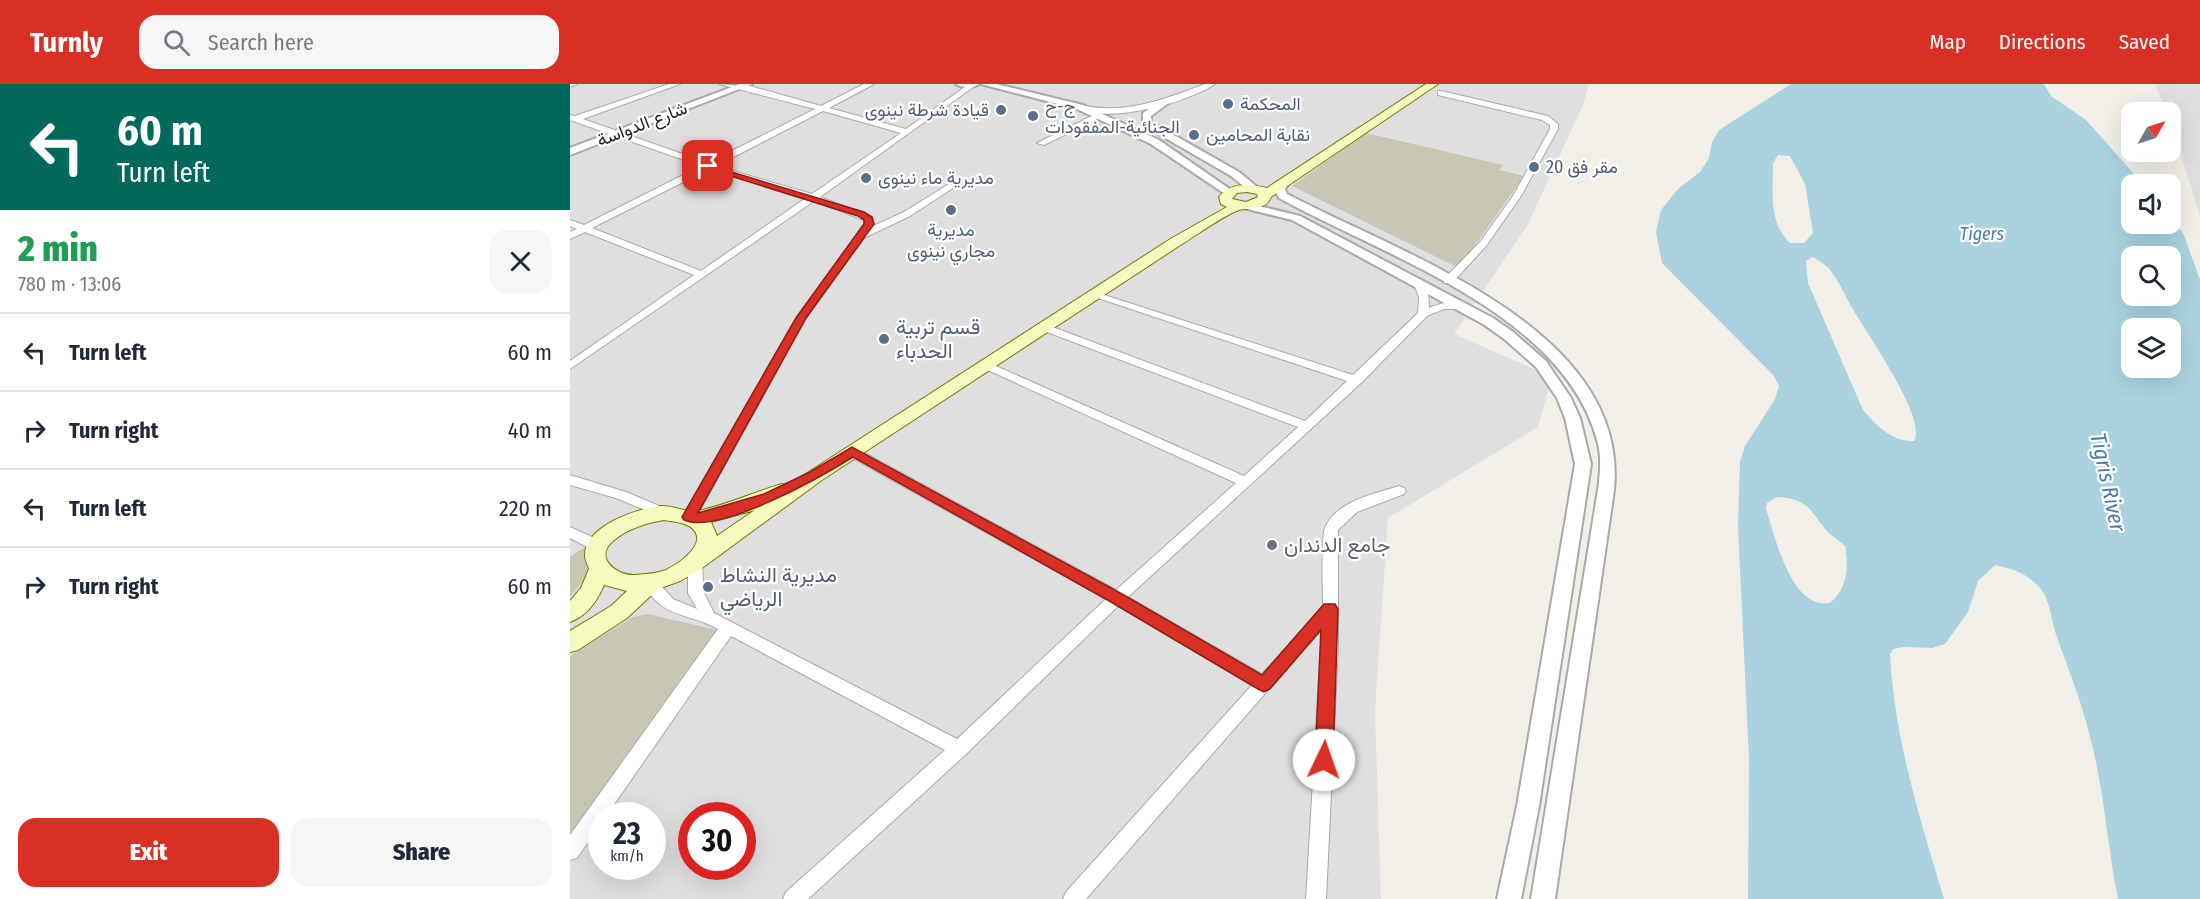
<!DOCTYPE html>
<meta charset="utf-8">
<style>
:root{--surface:#fff;--page:#f6f6f7;--text:#1f2937;--muted:#747a83;--line:#e0e1e3;--accent:#d93025}
body{margin:0;font-family:"Fira Sans Condensed",Vazirmatn,sans-serif;background:var(--page);color:var(--text);height:100vh;display:flex;flex-direction:column;font-size:22px;white-space:nowrap}
*{box-sizing:border-box;margin:0}
p{font-size:20px;color:var(--muted)}
.icon{flex:none;width:33px;height:33px;fill:none;stroke:currentColor;stroke-width:2;stroke-linecap:round;stroke-linejoin:round}
.map{position:relative;flex:1;overflow:hidden}
.details{display:flex;flex-direction:column;background:var(--surface);width:570px}
.details>*{flex:none}
.top-card{background:#00695c;color:#fff;overflow:hidden}
.needle{width:39px;rotate:51deg}
.fabs{position:absolute;left:1551px;top:18px;display:grid;gap:12px}
.fabs a{display:grid;place-items:center;width:60px;height:60px;border-radius:12px;background:var(--surface);box-shadow:0 6px 24px #0002;font-size:30px}
.speed{position:absolute;left:18px;top:718px;display:flex;gap:12px;font-size:30px;font-weight:700;text-align:center}
.speed>*{display:grid;place-content:center;width:78px;height:78px;border-radius:50%;background:var(--surface);box-shadow:0 6px 24px #0002;line-height:1}
.speed small{font-size:15px;font-weight:400}
.speed .limit{border:9px solid #d22;background:#fff;color:#111}
.pin{position:absolute;display:grid;place-items:center;width:51px;height:51px;color:#fff;margin:-26px;border-radius:12px;box-shadow:0 3px 9px #0006}
.me{position:absolute;width:66px;margin:-33px;rotate:3deg;stroke-linejoin:round;filter:drop-shadow(0 0 4px #0008)}
.turn{display:flex;align-items:center;gap:21px;height:126px;padding:0 18px;font-size:27px}
.turn .icon{width:78px;height:78px;stroke-width:2.5}
.turn b{display:block;font-size:42px;line-height:51px}
.round{display:grid;place-items:center;flex:none;width:63px;height:63px;border-radius:18px;background:var(--page)}
.headline{display:flex;align-items:center;justify-content:space-between;height:102px;padding:0 18px}
h1{font-size:36px;font-weight:800;line-height:45px;color:#1e9e55}
.button{display:flex;gap:12px;margin-top:auto;padding:12px 18px}
.button a{flex:1;height:69px;border-radius:18px;background:var(--accent);color:#fff;font-size:24px;font-weight:800;line-height:69px;text-align:center}
.button a+a{background:var(--page);color:var(--text)}
ul{padding:0;list-style:none}
li{display:flex;align-items:center;gap:18px;height:78px;padding:0 18px;border-top:2px solid var(--line)}
li div{flex:1}
li b{display:block;font-size:22px}
li em{font-style:normal}
header{display:flex;align-items:center;gap:36px;box-sizing:border-box;height:84px;padding:0 30px;background:var(--accent);color:#fff}
header strong{font-size:28px}
nav{display:flex;gap:33px;margin-inline-start:auto;font-size:21px}
.search{width:420px;height:54px;background:var(--page);display:flex;align-items:center;gap:15px;box-sizing:border-box;padding:0 21px;border-radius:18px;color:var(--muted);font-size:22px}
main{display:flex;flex:1;min-height:0}
.map>svg:first-child{display:block}
.residential{fill:#e0dfdf;fill-rule:evenodd}
.construction{fill:#c7c7b4}
.water{fill:#aad3df;fill-rule:evenodd}
.lines{fill:none;stroke-linecap:round;stroke-linejoin:round}
.minor-casing{stroke:#a9a9a9;stroke-width:2}
.tertiary-casing{stroke:#a9a9a9;stroke-width:4}
.secondary-casing{stroke:#707d05;stroke-width:2}
.minor{fill:#fff;fill-rule:evenodd}
.tertiary{fill:#fff;fill-rule:evenodd}
.secondary{fill:#f7fabf;fill-rule:evenodd}
.route{fill:#d93025;stroke:#8d1f18;stroke-width:1.5}
.service-dot{fill:#5c6f8a;stroke:#fff;stroke-width:2}
.worship-dot{fill:#6b7280;stroke:#fff;stroke-width:2}
.labels{text-anchor:middle;dominant-baseline:central;stroke-width:4.5;stroke-linejoin:round;paint-order:stroke}
.far-service-label{font-size:18px;fill:#4e5e75;stroke:#fff;text-anchor:start}
.far-street-label{font-size:18px;fill:#222;stroke:#fff}
.far-water-label{font-size:18px;font-style:italic;fill:#4a7aab;stroke:#fff}
.service-label{font-size:21px;fill:#4e5e75;stroke:#fff;text-anchor:start}
.worship-label{font-size:21px;fill:#5b616d;stroke:#fff;text-anchor:start}
.water-label{font-size:22px;font-style:italic;fill:#4a7aab;stroke:#fff}
</style>
<header>
<strong>Turnly</strong>
<div class="search"><svg class="icon" aria-label="search" viewBox="0 0 24 24"><circle cx="10" cy="10" r="6"/><path d="M15 15l6 6"/></svg>Search here</div>
<nav><a>Map</a><a>Directions</a><a>Saved</a></nav>
</header>
<main>
<section class="details">
<div class="top-card">
<div class="turn"><svg class="icon" aria-label="left" viewBox="0 0 24 24"><path d="M17 20v-9H6M10 6l-5 5 5 5"/></svg><div><b>60 m</b>Turn left</div></div>
</div>
<div class="headline"><div><h1>2 min</h1><p>780 m · 13:06</p></div><a class="round"><svg class="icon" aria-label="close" viewBox="0 0 24 24"><path d="M6 6l12 12M18 6L6 18"/></svg></a></div>
<ul>
<li><svg class="icon" aria-label="left" viewBox="0 0 24 24"><path d="M17 20v-9H6M10 6l-5 5 5 5"/></svg><div><b>Turn left</b></div><em>60 m</em></li>
<li><svg class="icon" aria-label="right" viewBox="0 0 24 24"><path d="M7 20v-9h11M14 6l5 5-5 5"/></svg><div><b>Turn right</b></div><em>40 m</em></li>
<li><svg class="icon" aria-label="left" viewBox="0 0 24 24"><path d="M17 20v-9H6M10 6l-5 5 5 5"/></svg><div><b>Turn left</b></div><em>220 m</em></li>
<li><svg class="icon" aria-label="right" viewBox="0 0 24 24"><path d="M7 20v-9h11M14 6l5 5-5 5"/></svg><div><b>Turn right</b></div><em>60 m</em></li>
</ul>
<div class="button"><a>Exit</a><a>Share</a></div>
</section>
<div class="map">
<svg width="1630" height="815" viewBox="0 0 1630 815">
<rect width="100%" height="100%" fill="#f2efe9"/>
<!-- residential -->
<g class="residential">
<path d="M0,0H1019L1013,21L957,142L884,250L982,293L968,343L818,434L805,627L811,815H0ZM32,732H82V783H32ZM122,732H172V783H122Z"/>
<polygon points="1585,0 1630,0 1630,132 1601,39 1600,28 1597,28"/>
</g>
<!-- construction -->
<g class="construction">
<polygon points="796,49 933,81 929,86 954,92 889,184 722,102"/>
<polygon points="15,463 20,480 16,493 0,513 0,473"/>
<polygon points="78,530 147,546 0,750 0,572 63,533"/>
</g>
<!-- water -->
<path class="water" d="M1221,0H1474L1481,12L1516,36L1573,100H1562V140H1600L1601,133L1614,151L1630,196V815H1548C1537,760 1534,703 1519,649C1511,616 1498,585 1487,553C1481,537 1481,516 1469,503C1458,490 1441,484 1425,481L1408,497L1398,528L1375,560L1362,564L1333,563L1323,565L1320,570C1324,653 1350,735 1374,815H1178L1179,675L1168,443L1170,377L1175,362L1205,315L1209,302L1204,292L1092,179L1086,148L1091,126L1108,105L1130,88L1139,74L1142,58L1149,46ZM1208,71L1220,72L1235,100L1243,149L1234,159H1220C1198,138 1203,107 1203,79ZM1562,172H1600V212H1562ZM1243,173C1249,177 1257,181 1261,187C1270,199 1276,214 1284,227C1297,250 1358,335 1344,357C1322,358 1306,341 1293,326L1238,199L1236,177ZM1562,244H1600V284H1562ZM1207,413C1238,415 1240,426 1256,446C1261,452 1269,456 1275,462C1279,483 1277,505 1260,519C1221,526 1205,452 1196,425L1197,419Z"/>
<g class="lines">
<defs>
<g id="minor">
<polygon points="0,0 7,0 0,3"/>
<path d="M99,0H110L13,35L138,79L245,25L149,0L168,2L173,0L251,22L294,0H304L259,24L336,45L399,0L406,1L250,113L302,133L304,140L301,143L334,128L379,100L386,102L340,132L294,154L236,234L126,433L119,438L112,433L226,234L294,140V136L244,117L0,285V277L124,191L15,148L0,155V148L7,145L0,142V136L14,141L131,82L0,36V31L5,32ZM253,27L331,49L242,110L146,82ZM139,85L236,114L131,187L22,144Z"/>
<path d="M635,0H645C617,19 536,41 506,23L510,21C555,31 593,16 635,0Z"/>
<polygon points="871,7 978,32 988,40 988,45 951,112 916,162 882,199 874,199 874,195 910,158 943,112 980,45 980,41 972,36 868,11 868,7"/>
<polygon points="526,30 533,32 474,61 467,59"/>
<path d="M849,197C859,200 859,215 859,224C870,219 886,215 896,222L891,225H874L857,232L791,299L558,513L692,590L753,523C753,508 751,455 755,444C766,417 804,410 829,402L834,404L836,407L834,410L787,428L768,446V561L756,815H736L752,544L516,815H493L496,808L682,601L548,522L395,671L238,815H213L216,808L375,666L161,552L36,732H32V738L7,774L0,776V751L148,545C117,528 92,535 73,499L75,495H85L103,515L127,525L118,509V478L120,474H130L132,478L134,509L144,529L387,655L536,515L277,371L276,368L277,365H287L546,506L666,399L411,283L409,281L411,279H419L674,392L728,343L469,245V241H477L735,337L777,297L519,211L520,209H528L783,291L848,229L849,213L844,200Z"/>
<polygon points="0,391 56,408 99,426 101,429 94,434 46,414 0,401"/>
<polygon points="0,443 33,458 35,462 33,466 23,466 0,454"/>
</g>
<g id="tertiary">
<polygon points="170,0 182,0 0,71 0,64"/>
<path d="M386,0H409C404,4 391,4 386,0Z"/>
<polygon points="411,0 426,0 513,21 589,56 664,108 663,110 655,110 581,60 507,25"/>
<polygon points="592,16 600,18 581,32 581,38 669,88 686,102 686,106 678,106 661,92 573,41 573,29"/>
<path d="M714,96L719,99L715,105L717,110C832,171 1060,244 1044,406L985,815H961L1028,406C1030,390 1032,372 1027,356C993,229 814,172 709,114L704,105L710,97Z"/>
<polygon points="677,119 730,132 923,234 943,248 976,277 1001,314 1010,334 1021,380 969,722 951,815 927,815 947,722 1005,380 995,334 987,314 966,283 933,254 913,240 722,136 673,124 673,120"/>
</g>
<path id="secondary" d="M856,0H868L701,113C696,127 680,123 669,126C654,131 627,151 612,160L252,396L128,487L110,497L88,505L57,534L8,566L0,568V547L41,522L57,507L34,501C27,517 17,532 0,538V517L11,504L19,485C18,481 15,476 15,472C14,442 68,424 91,422C103,421 116,429 128,427C157,421 184,408 212,400L217,402L602,154L657,123L651,120L649,113C661,98 678,100 697,104ZM677,108L687,110L688,113L676,118L662,115L667,109ZM185,426L147,452L141,438ZM94,436C104,438 117,438 124,446C137,461 107,481 96,486C85,490 75,490 64,491C45,491 24,473 43,457C57,445 76,439 94,436Z"/>
</defs>
<!-- minor casing -->
<use href="#minor" class="minor-casing"/>
<!-- tertiary casing -->
<use href="#tertiary" class="tertiary-casing"/>
<!-- secondary casing -->
<use href="#secondary" class="secondary-casing"/>
<!-- minor -->
<use href="#minor" class="minor"/>
<!-- tertiary -->
<use href="#tertiary" class="tertiary"/>
<!-- secondary -->
<use href="#secondary" class="secondary"/>
</g>
<!-- route -->
<path class="route" d="M135,80L294,128L302,133L304,140L236,234L128,429L194,410L240,388L282,363L552,510L692,591L754,520H765L768,525L763,676L760,682L754,684L747,682L745,676L751,546L700,605L694,608L688,605L541,518L283,373C251,393 149,451 114,436L112,433L226,234L294,140V136L288,132L135,84Z"/>
<!-- markers -->
<g class="service-dot">
<circle cx="658" cy="20" r="6"/>
<circle cx="431" cy="26" r="6"/>
<circle cx="463" cy="32" r="6"/>
<circle cx="624" cy="51" r="6"/>
<circle cx="964" cy="83" r="6"/>
<circle cx="296" cy="94" r="6"/>
<circle cx="381" cy="126" r="6"/>
<circle cx="314" cy="255" r="6"/>
<circle cx="138" cy="503" r="6"/>
</g>
<circle class="worship-dot" cx="702" cy="461" r="6"/>
<g class="labels">
<!-- far-service labels -->
<g class="far-service-label">
<text x="670" y="20">المحكمة</text>
<text x="475" y="22">ج-ح<tspan x="475" dy="21">الجنائية-المفقودات</tspan></text>
<text x="419" y="26" text-anchor="end">قيادة شرطة نينوى</text>
<text x="636" y="51">نقابة المحامين</text>
<text x="976" y="83">مقر فق 20</text>
<text x="308" y="94">مديرية ماء نينوى</text>
<text x="381" y="146" text-anchor="middle">مديرية<tspan x="381" dy="21">مجاري نينوى</tspan></text>
</g>
<!-- far-street labels -->
<g class="far-street-label">
<text transform="translate(72 40) rotate(-21)">شارع الدواسة</text>
</g>
<!-- far-water labels -->
<g class="far-water-label">
<text x="1412" y="150">Tigers</text>
</g>
<!-- service labels -->
<g class="service-label">
<text x="326" y="243">قسم تربية<tspan x="326" dy="24">الحدباء</tspan></text>
<text x="150" y="491">مديرية النشاط<tspan x="150" dy="24">الرياضي</tspan></text>
</g>
<!-- worship labels -->
<g class="worship-label">
<text x="714" y="461">جامع الدندان</text>
</g>
<!-- water labels -->
<g class="water-label">
<text transform="translate(1538 398) rotate(78)">Tigris River</text>
</g>
</g>
</svg>
<div class="fabs">
<a><svg class="needle" viewBox="-14 -14 28 28"><path d="M0-13l5 13h-10z" fill="#e53935"/><path d="M0 13l5-13h-10z" fill="#747a83"/></svg></a>
<a><svg class="icon" aria-label="sound" viewBox="0 0 24 24"><path d="M4 9h4l5-4v14l-5-4H4zM17 9q2 3 0 6"/></svg></a>
<a><svg class="icon" aria-label="search" viewBox="0 0 24 24"><circle cx="10" cy="10" r="6"/><path d="M15 15l6 6"/></svg></a>
<a><svg class="icon" aria-label="layers" viewBox="0 0 24 24"><path d="M12 4l9 5-9 5-9-5zM3 14l9 5 9-5"/></svg></a>
</div>
<div class="speed"><div>23<small>km/h</small></div><div class="limit">30</div></div>
<div class="pin" style="left:138px;top:82px;background:#d93025"><svg class="icon" aria-label="arrive" viewBox="0 0 24 24"><path d="M6 21V4h12l-3 4 3 4H6"/></svg></div>
<svg class="me" style="left:754px;top:676px" viewBox="-20 -20 40 40"><circle r="19" fill="#fff"/><path d="M0-13L10 11 0 6-10 11z" fill="#d93025"/></svg>
</div>
</main>
